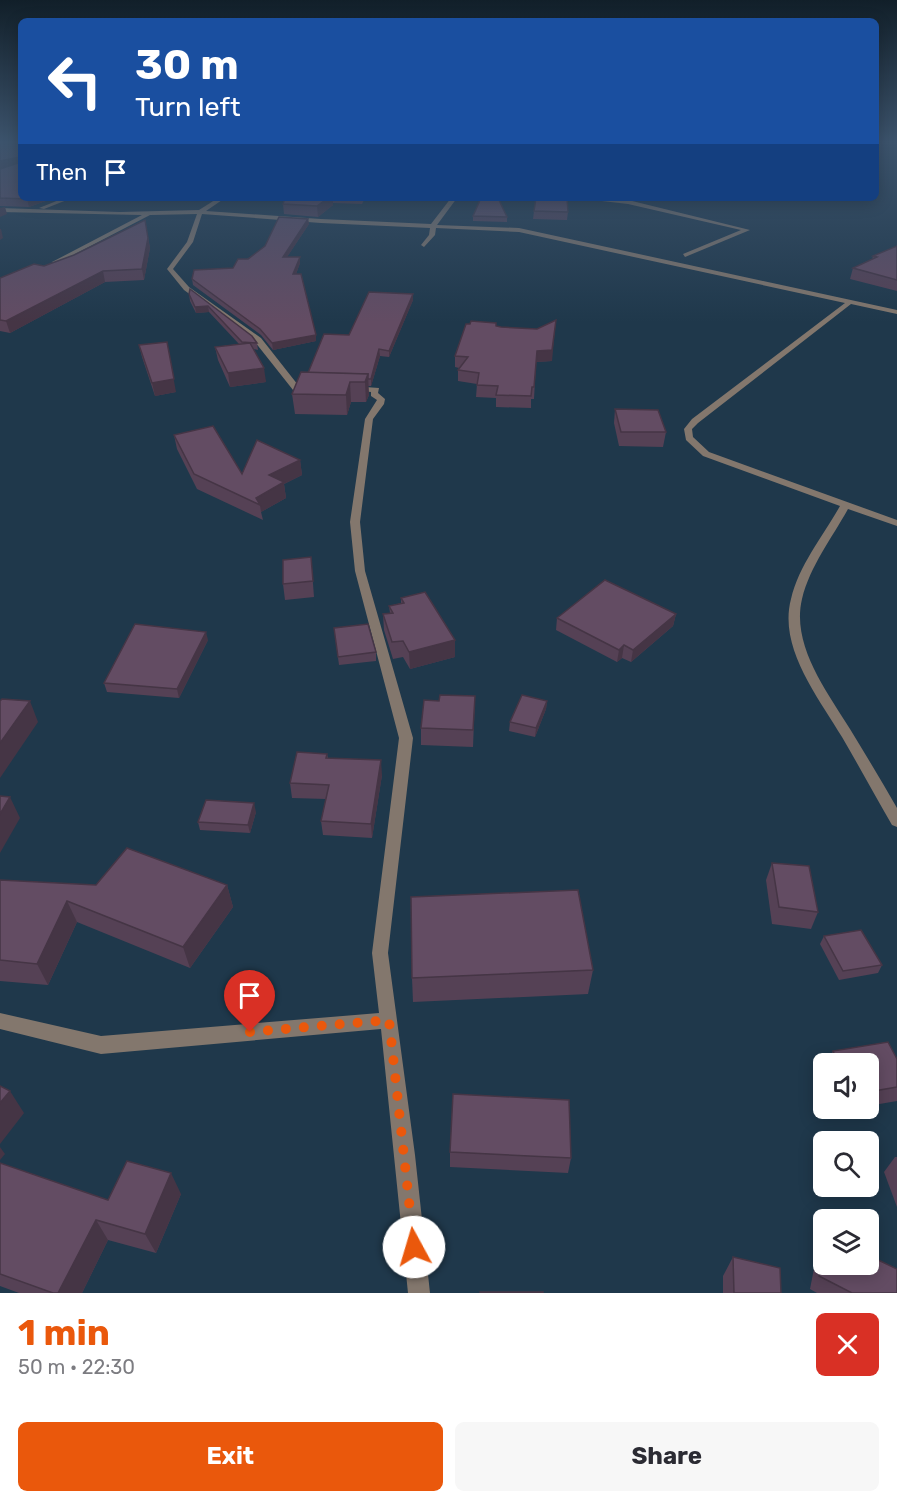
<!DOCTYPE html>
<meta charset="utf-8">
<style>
:root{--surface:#fff;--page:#f7f7f7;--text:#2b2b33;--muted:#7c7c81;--accent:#ea580c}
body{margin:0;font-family:Rubik,sans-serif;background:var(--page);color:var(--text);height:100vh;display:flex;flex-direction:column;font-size:22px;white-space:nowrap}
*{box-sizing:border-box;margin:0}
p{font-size:20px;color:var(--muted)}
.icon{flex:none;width:33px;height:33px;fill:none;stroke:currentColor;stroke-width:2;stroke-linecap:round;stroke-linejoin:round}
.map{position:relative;height:1293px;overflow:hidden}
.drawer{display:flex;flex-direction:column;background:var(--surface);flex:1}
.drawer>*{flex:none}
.hud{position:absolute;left:18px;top:18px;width:861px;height:183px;border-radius:9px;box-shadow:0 3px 15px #0003;background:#1a4fa0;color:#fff;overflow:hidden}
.tools{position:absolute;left:813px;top:1053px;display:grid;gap:12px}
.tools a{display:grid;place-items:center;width:66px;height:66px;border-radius:9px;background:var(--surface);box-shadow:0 3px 15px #0003;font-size:30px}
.pin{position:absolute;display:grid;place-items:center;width:51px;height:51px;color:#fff;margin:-62px -26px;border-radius:50% 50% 50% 0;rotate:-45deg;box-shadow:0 0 6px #0007}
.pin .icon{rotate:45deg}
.me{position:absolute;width:66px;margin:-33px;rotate:354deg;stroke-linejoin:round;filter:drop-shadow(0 0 4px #0008)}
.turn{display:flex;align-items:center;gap:21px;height:126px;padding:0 18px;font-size:27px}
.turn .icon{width:78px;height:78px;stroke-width:2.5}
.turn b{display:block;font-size:42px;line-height:51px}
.then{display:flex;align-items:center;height:57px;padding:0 18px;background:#0003;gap:12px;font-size:22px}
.round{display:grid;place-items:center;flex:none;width:63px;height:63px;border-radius:9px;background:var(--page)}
.headline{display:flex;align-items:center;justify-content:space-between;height:102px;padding:0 18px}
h1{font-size:36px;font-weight:700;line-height:45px;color:var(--accent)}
.cta{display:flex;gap:12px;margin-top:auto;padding:12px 18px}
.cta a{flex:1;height:69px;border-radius:9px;background:var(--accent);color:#fff;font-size:24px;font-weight:700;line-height:69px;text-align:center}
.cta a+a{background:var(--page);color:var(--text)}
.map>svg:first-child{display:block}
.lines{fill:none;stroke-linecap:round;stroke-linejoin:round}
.street{fill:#83776d;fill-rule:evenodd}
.wall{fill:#554155}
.shaded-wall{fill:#453545}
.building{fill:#634c63;stroke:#453545;stroke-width:1.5}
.route{stroke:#ea580c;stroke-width:10;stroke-dasharray:0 18}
</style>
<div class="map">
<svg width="897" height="1293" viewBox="0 0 897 1293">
<rect width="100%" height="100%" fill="#1f384b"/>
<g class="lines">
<!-- street -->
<g class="street">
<polygon points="64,198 72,198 44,209 39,208"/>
<path d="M218,198H225L206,211L321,219L431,224L451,198H457L437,225L519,228L897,310V314L851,304L698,423L692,429L693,437L709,452L897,520V526L848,509C832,538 810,566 802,599C791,645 827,692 850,729C866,755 882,782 897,808V827L892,825C875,796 859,766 842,737C819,698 778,648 791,599C799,565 823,536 840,506L703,456L686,440L684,429L692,419L845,303L519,232L436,228L435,235L424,247L421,245L429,235L430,228L321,223L202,214L193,242L173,269L189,287L261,338L298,385H310L314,387C310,391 299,391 293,390L255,342L184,290L167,269L187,242L197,214L150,215L54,265L52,262L142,215L0,212V208L120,212L199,210Z"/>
<polygon points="576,198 628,200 750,230 685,257 683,254 741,230 628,204"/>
<polygon points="351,386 379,388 378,393 385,399 384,404 373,419 360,522 365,571 413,738 388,953 415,1155 430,1293 408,1293 381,1029 101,1054 0,1029 0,1013 101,1036 379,1013 372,953 399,738 355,571 350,522 365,419 377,400 371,396 371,392 351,390"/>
</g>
</g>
<!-- wall -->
<g class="wall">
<polygon points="21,141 21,198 54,198 29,207 0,206 0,169"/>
<polygon points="285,198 365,198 362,204 333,203 333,205 318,217 284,214 283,204"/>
<polygon points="534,211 568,212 567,220 533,219"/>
<polygon points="473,216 507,217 507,222 473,221"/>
<polygon points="308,219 309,224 287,257 300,257 300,263 296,274 316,335 316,341 273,350 261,335 193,285 192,279 233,268"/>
<polygon points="145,220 150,248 144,280 105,282 10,333 0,331 0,278 44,266 74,255"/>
<polygon points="897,246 897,291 850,279 853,268 872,260 873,256"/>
<polygon points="190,289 257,343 258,350 254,349 266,382 230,387 218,360 215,347 239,344 209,312 196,313 190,301 189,294"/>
<polygon points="413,294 413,300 389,357 380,356 371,386 368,386 369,395 366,402 351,402 347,415 295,414 292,394 308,373 349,335"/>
<polygon points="496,326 552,361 536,362 534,399 531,399 531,408 496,407 496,398 476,397 477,384 458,381 458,370 459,368 455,367 455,356"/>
<polygon points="139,345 176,392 155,396 142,357"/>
<polygon points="615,409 666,432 663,447 619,446 614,423"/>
<polygon points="174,435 242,474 300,460 302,475 284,484 286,498 261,512 263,520 197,489 177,449"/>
<polygon points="311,557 314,597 285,600 283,584"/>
<polygon points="401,598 455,640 455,657 410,669 403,657 393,659 384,630 383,614 390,613 389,606 401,603"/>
<polygon points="676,614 673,626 631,662 622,658 617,662 556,630 557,618"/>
<polygon points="334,628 376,652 376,661 339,665"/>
<polygon points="208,640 179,698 107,692 104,683"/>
<polygon points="475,696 473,747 421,745 421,728 439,701"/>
<polygon points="547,701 546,709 535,737 509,731 510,722"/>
<polygon points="327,754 328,758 382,775 372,838 323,835 321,821 326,799 292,798 290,783"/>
<polygon points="256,812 250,833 200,830 198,822"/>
<polygon points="772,863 818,912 811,929 772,924 766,880"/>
<polygon points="0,880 96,885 227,885 233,907 190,968 77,922 48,985 0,981"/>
<polygon points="824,936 882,965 878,973 839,980 820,944"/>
<polygon points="593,970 588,994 413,1002 412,978"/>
<polygon points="833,1051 897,1059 897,1101 868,1106 868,1064 827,1064"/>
<polygon points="450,1152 571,1158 568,1173 450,1167"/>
<polygon points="895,1157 897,1157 897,1207 884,1172"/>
<polygon points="0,1163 108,1200 181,1194 156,1253 108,1240 82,1293 19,1293 0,1286"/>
<polygon points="824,1240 824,1264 897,1293 817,1293 810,1289 818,1248"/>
<polygon points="733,1257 781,1293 723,1293 723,1276"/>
</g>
<!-- shaded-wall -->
<g class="shaded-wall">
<polygon points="19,157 20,164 0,169 0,161"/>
<polygon points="30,198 54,198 29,207 27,199"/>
<polygon points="328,198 333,198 333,205 318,217 317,206"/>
<polygon points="5,207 7,214 0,217 0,208"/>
<polygon points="308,219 309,224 283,263 283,257"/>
<polygon points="0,229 1,229 3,238 0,240"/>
<polygon points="148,238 150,248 144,280 142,269"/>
<polygon points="300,257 300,263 294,280 293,274"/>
<polygon points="103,271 105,282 10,333 6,321"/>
<polygon points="413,294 413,300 389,357 389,351"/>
<polygon points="208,306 209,312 196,313 195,307"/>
<polygon points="556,320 552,361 536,362 537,351"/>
<polygon points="316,335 316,341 273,350 272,343"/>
<polygon points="167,342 176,392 155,396 152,383"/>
<polygon points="379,349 380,356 371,386 371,379"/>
<polygon points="264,368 266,382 230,387 228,373"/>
<polygon points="368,374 369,395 366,402 365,382"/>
<polygon points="350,382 351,402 347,415 346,395"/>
<polygon points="300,460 302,475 284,484 286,498 261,512 260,505 256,498 269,475"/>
<polygon points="676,614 673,626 631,662 633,650"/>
<polygon points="206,632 208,640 179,698 177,689"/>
<polygon points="455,640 455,657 410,669 409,652"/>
<polygon points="624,645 622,658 617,662 619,650"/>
<polygon points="30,701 38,722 0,778 0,743"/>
<polygon points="547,701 546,709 535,737 536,728"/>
<polygon points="381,760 382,775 372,838 371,824"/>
<polygon points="10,797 20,818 0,853 0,814"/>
<polygon points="254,803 256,812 250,833 248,825"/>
<polygon points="227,885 233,907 190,968 183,947"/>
<polygon points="67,901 77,922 48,985 37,964"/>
<polygon points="10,1091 24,1113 0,1144 0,1103"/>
<polygon points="0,1147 5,1154 0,1160"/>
<polygon points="171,1173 181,1194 156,1253 145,1234"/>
<polygon points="96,1220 108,1240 82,1293 58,1293"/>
</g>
<!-- building -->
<g class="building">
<polygon points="0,141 21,141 21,198 30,198 27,199 0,198 0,169 21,162 19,157 0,161"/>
<polygon points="285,198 328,198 317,206 283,204"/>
<polygon points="481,198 498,198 507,217 473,216"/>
<polygon points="536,198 567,198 568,212 534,211"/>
<polygon points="279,217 308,219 283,257 300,257 293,274 301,274 316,335 272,343 260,329 192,279 194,270 233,268 238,259 248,259 265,246"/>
<polygon points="145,220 148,238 142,269 103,271 6,321 0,320 0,278 34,264 44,266 74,255"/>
<polygon points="897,246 897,280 853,268 877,257 873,256"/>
<polygon points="190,289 252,336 257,343 242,342 208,306 195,307 189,294"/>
<polygon points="369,292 413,294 389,351 379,349 371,379 368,379 368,374 308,373 324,334 349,335"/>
<polygon points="556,320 552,350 537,351 534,387 532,387 531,396 496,395 498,386 477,385 479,373 458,370 468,357 455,356 466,324 470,324 471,321 496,323 496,326 501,327 537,329"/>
<polygon points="167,342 174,379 152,383 139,345"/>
<polygon points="250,343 264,368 228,373 215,347"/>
<polygon points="301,372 368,374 365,382 350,382 346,395 292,394"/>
<polygon points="615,409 658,410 666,432 621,432"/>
<polygon points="213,426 242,474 257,440 300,460 269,475 284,482 256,498 260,505 194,474 174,435"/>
<polygon points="311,557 313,581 283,584 283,560"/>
<polygon points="605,580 676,614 633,650 624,645 619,650 557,618"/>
<polygon points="425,592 455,640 409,652 403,641 392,642 383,614 393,613 389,606 404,603 401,598"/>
<polygon points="135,624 206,632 177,689 104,683"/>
<polygon points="368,624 376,652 338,657 334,628"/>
<polygon points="440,695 475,696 473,730 421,728 424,700 439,701"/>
<polygon points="522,695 547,701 536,728 510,722"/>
<polygon points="2,699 30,701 0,743 0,701"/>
<polygon points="297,752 327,754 326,758 381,760 371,824 321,821 329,785 290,783"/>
<polygon points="0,796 10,797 0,814"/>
<polygon points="206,800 254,803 248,825 198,822"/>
<polygon points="127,848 227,885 183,947 67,901 37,964 0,960 0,880 96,885"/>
<polygon points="772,863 809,866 818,912 779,907"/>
<polygon points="578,890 593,970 412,978 411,897"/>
<polygon points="861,930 882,965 843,971 824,936"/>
<polygon points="888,1042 897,1059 897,1087 868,1092 868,1064 839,1064 833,1051"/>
<polygon points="0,1086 10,1091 0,1103"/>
<polygon points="453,1094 569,1100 571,1158 450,1152"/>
<polygon points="127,1161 171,1173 145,1234 96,1220 58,1293 53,1293 0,1274 0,1163 108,1200"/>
<polygon points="824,1255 824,1264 868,1264 868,1255 897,1269 897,1293 852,1293 819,1276"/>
<polygon points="733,1257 780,1268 781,1293 734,1293"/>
<rect x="480" y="1292" width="63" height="1"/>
</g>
<!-- sky -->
<linearGradient id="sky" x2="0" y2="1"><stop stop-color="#111f29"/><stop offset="0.44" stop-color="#3c536c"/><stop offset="1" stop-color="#3c536c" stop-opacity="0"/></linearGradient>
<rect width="897" height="322" fill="url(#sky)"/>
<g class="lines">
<!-- route -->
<polyline class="route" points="250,1032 389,1020 414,1247"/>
</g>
</svg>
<div class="tools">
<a><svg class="icon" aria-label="sound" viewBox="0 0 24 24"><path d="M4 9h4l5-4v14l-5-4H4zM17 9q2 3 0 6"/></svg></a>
<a><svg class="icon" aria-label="search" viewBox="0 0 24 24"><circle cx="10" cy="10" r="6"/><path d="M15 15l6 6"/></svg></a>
<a><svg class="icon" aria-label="layers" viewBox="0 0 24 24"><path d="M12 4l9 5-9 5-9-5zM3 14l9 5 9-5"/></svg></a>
</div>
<div class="pin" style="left:250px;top:1032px;background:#d93025"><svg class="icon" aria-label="arrive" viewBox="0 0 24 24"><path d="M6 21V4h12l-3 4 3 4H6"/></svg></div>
<svg class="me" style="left:414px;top:1247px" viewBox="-20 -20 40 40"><circle r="19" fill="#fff"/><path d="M0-13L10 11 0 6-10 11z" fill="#ea580c"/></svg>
<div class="hud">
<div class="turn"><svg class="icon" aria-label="left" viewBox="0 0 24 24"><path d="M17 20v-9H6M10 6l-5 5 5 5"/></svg><div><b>30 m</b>Turn left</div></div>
<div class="then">Then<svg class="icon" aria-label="arrive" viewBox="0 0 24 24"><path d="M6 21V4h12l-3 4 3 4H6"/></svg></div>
</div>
</div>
<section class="drawer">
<div class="headline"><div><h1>1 min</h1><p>50 m · 22:30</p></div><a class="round" style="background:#d93025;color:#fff"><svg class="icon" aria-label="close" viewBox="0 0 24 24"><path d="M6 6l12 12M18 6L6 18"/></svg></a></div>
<div class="cta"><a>Exit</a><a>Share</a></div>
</section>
